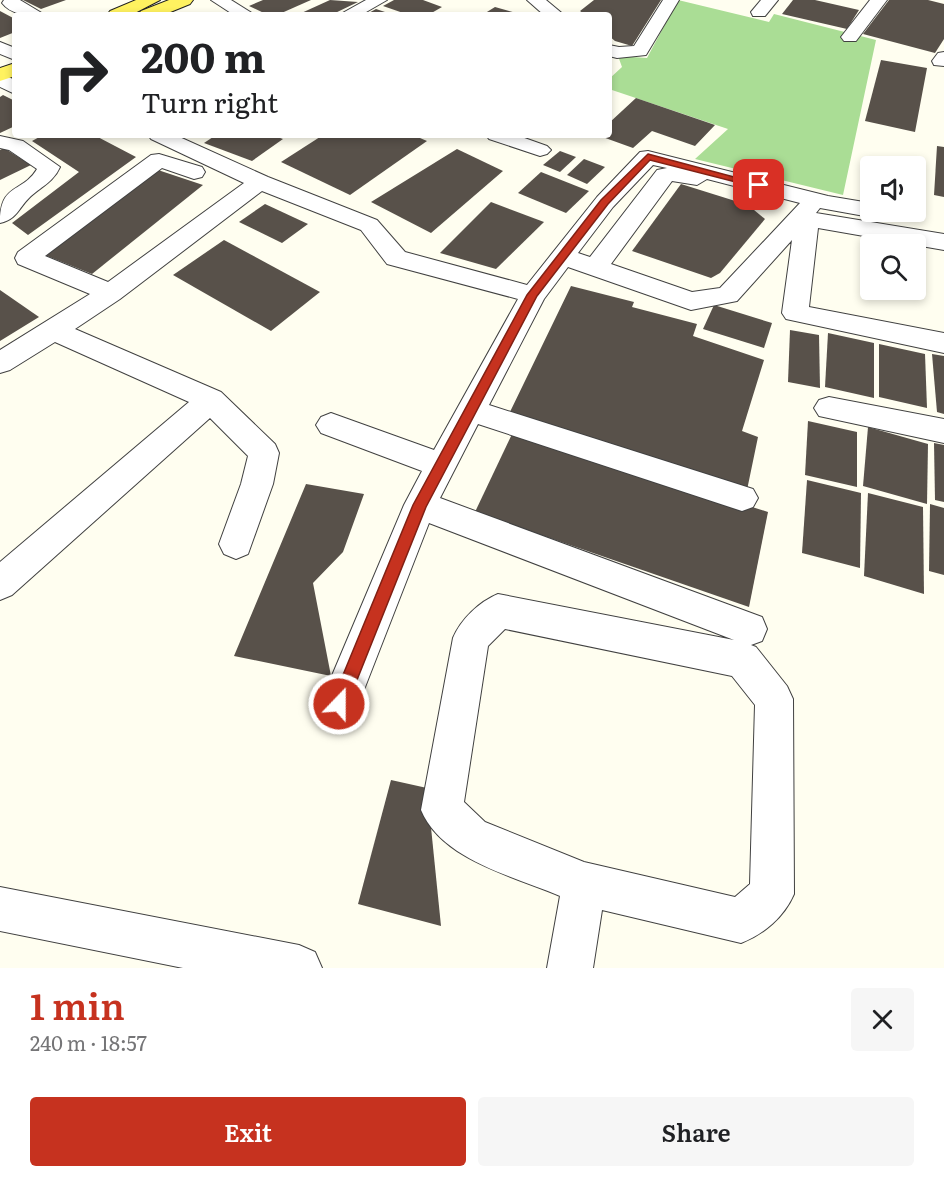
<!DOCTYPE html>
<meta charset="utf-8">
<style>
:root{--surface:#fff;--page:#f6f6f6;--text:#202124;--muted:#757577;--accent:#c6321f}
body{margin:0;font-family:Literata,serif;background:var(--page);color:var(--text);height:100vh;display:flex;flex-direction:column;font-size:22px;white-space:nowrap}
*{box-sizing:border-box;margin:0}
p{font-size:20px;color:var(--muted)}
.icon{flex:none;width:33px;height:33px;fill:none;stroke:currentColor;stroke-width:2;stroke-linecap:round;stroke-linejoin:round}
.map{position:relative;height:968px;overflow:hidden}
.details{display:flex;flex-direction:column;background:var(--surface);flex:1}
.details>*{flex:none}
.guide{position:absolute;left:12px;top:12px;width:600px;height:126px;border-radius:6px;box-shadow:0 3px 9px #0003;background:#fff;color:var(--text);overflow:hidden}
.tools{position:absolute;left:860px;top:156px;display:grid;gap:12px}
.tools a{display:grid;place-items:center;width:66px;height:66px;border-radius:6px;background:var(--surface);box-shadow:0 3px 9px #0003;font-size:30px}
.pin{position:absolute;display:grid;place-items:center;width:51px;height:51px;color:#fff;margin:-26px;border-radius:12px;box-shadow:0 3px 9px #0006}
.me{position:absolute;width:66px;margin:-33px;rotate:22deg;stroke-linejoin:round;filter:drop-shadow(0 0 4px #0008)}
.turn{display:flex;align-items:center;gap:21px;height:126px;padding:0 30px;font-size:27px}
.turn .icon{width:78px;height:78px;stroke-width:2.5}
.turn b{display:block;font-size:42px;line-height:51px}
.round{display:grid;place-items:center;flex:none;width:63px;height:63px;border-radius:6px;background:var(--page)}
.head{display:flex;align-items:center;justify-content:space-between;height:102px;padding:0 30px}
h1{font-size:36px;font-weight:600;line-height:45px;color:var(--accent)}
.action{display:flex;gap:12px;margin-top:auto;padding:12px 30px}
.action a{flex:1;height:69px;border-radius:6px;background:var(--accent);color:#fff;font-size:24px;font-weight:600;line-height:69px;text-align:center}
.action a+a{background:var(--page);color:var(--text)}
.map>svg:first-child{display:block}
.forest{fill:#aadd95}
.building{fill:#58514a}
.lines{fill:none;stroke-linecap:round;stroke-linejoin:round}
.minor-casing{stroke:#414141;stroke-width:2}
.major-casing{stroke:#1f1f1f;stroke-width:2}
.minor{fill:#fff;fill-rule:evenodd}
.major{fill:#fff260;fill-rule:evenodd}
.route{fill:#c6321f;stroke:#812014;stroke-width:1.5}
</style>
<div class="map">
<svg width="944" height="968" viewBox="0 0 944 968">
<rect width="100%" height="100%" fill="#fffef0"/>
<!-- forest -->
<polygon class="forest" points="678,0 769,22 774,14 876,40 843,195 695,159 728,129 609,89 609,79 622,67 618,56 647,58"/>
<!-- building -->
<g class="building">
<polygon points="23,0 66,0 41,9"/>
<polygon points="263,0 311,0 277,15 268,15 249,6"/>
<polygon points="330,0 358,2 331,15 297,15"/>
<polygon points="394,0 423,0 442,7 428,15 409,15 383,6"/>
<polygon points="594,0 661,0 632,46 615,41 609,36 609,15 585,15 580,11"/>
<polygon points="793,0 815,0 859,10 847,29 782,14"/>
<polygon points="889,0 928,0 944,4 944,39 935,53 863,34"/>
<polygon points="495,7 520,14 520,15 482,15"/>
<polygon points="376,9 394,15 365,15"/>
<polygon points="0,11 15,19 15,32 0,38"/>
<polygon points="881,60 927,68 915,132 865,121"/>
<polygon points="3,95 15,101 15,126 0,133 0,97"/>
<polygon points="636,98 715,125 695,146 652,131 633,148 597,135 609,135 609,123"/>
<polygon points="43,135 94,135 136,157 28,235 12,223 79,172 32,141"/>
<polygon points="216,135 272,135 283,139 252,161 204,143"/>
<polygon points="323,135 413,135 427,141 350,195 281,162"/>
<polygon points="937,146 944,147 944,197 934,195"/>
<polygon points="4,148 31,165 0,180 0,150"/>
<polygon points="457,149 503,171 431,233 371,202"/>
<polygon points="560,151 576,157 560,172 543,165"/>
<polygon points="584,159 605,167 587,184 567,175"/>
<polygon points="155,169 203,185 92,274 42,254"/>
<polygon points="541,172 589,191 566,213 518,193"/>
<polygon points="681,184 748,205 765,219 720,273 711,278 632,251"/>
<polygon points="491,202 544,222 496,269 440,253"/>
<polygon points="265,204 308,224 282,243 239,222"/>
<polygon points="224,240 320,292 271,331 173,275"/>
<polygon points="571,286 634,302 632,307 697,324 693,336 764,360 742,431 758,437 747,490 508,416"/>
<polygon points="0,290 39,317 0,341"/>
<polygon points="714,305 772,323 764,348 703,329"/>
<polygon points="790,330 819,335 820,388 788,382"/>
<polygon points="828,333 874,343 874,398 825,387"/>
<polygon points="879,344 925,354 927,408 879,397"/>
<polygon points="932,354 944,356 944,414 937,412"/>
<polygon points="808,421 857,432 857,487 805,475"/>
<polygon points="868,427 928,444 927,504 863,486"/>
<polygon points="513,432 768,512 749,607 475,512"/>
<polygon points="934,443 944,445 944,502 935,500"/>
<polygon points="807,480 861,493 860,568 802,553"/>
<polygon points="306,484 364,494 343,552 313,583 331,676 234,656"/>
<polygon points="868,493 923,507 924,594 864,576"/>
<polygon points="930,504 944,508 944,575 929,571"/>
<polygon points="391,780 427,788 441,926 358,904"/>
</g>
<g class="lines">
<defs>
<g id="minor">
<path d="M4,0H20L45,15C29,15 12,16 2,3Z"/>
<polygon points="211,0 231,0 255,15 234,15"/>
<polygon points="366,0 387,0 361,15 339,15"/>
<polygon points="527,0 546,0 564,15 544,15"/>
<polygon points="663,0 679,0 646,55 617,58 609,56 609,45 619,47 634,46"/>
<polygon points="761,0 778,0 765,16 753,16 751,12"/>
<polygon points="870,0 887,0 856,41 844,41 841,37"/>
<polygon points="0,42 15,48 15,60 0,54"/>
<polygon points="944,52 944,66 934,65 932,61 938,53"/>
<polygon points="0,73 15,80 15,94 0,87"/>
<path d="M148,135H175L268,177L377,220L405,252L527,285L597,197L640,152L648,151L828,196L870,203V212H880L870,217L820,208L816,213L944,234V250L818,228L809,307L944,333V353L786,319L782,313L792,240L737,301L691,310L568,267L544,299L489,405L753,489L758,498L753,507L742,511L478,424L440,498L762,617L767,629L762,641L751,645L756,647L787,686L793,699L794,894C784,917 764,934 741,943L602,910L593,968H547L560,896C513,876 442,860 421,810L453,638C461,619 479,602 498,594L734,640L429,523L353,718L339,723L325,718L320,704L404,505L422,471L321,433L316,425L321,417L331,413L434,450L518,299L387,264L361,230L262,191L120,299L75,329L221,392L275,444L279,453L273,484L248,554L236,559L224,554L219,544L241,484L248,456L210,418L12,595L0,600V562L189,402L55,342L10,370L0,373V350L90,294L18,264L15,258L18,252L151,155L159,154L202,167L205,172L202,177L194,179L162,168L45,256L108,282L244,183L151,139ZM653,165L667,168L657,170L590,257L578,253L613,207ZM707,179L800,203L720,288L692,292L611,264L672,181L697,185ZM505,629L732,676L755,705L750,884L735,897L584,862L485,822L464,802L488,646Z"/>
<polygon points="486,135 516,135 547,146 551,150 547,154 540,156 489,139"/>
<path d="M0,136L23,141L60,167C53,183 40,187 29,198C18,209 17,219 0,223C0,182 22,194 37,169L9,150L0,148Z"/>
<polygon points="829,397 944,419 944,443 819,416 814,408 819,400"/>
<polygon points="0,887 299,945 315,952 322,968 183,968 0,931"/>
</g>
<g id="major">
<polygon points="136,0 160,0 131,15 107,15 110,11"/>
<polygon points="169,0 193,0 190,4 163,15 138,15 141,11"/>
<polygon points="15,63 15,76 0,81 0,68"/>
</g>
</defs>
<!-- minor casing -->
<use href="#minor" class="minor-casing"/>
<!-- major casing -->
<use href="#major" class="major-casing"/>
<!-- minor -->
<use href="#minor" class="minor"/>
<!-- major -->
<use href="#major" class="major"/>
</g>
<!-- route -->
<polygon class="route" points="648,154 764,185 759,188 650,160 608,204 537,296 426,507 345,710 339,713 333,710 331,704 413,505 527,295 601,200"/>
</svg>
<div class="tools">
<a><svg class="icon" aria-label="sound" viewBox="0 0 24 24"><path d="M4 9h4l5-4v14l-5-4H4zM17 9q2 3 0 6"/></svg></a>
<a><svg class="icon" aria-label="search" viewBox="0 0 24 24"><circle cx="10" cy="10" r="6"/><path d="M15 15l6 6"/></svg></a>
</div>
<div class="pin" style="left:759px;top:185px;background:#d93025"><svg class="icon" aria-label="arrive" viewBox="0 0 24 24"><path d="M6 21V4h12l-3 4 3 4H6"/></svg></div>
<svg class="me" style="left:339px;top:704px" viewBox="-20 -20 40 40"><circle r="17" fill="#c6321f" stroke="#fff" stroke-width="3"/><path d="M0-11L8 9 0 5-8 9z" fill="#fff"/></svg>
<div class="guide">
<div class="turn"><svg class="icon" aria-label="right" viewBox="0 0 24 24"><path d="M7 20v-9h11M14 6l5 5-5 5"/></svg><div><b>200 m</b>Turn right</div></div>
</div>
</div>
<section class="details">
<div class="head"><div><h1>1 min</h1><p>240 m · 18:57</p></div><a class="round"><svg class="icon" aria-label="close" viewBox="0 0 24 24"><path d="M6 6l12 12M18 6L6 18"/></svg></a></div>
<div class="action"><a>Exit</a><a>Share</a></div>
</section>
